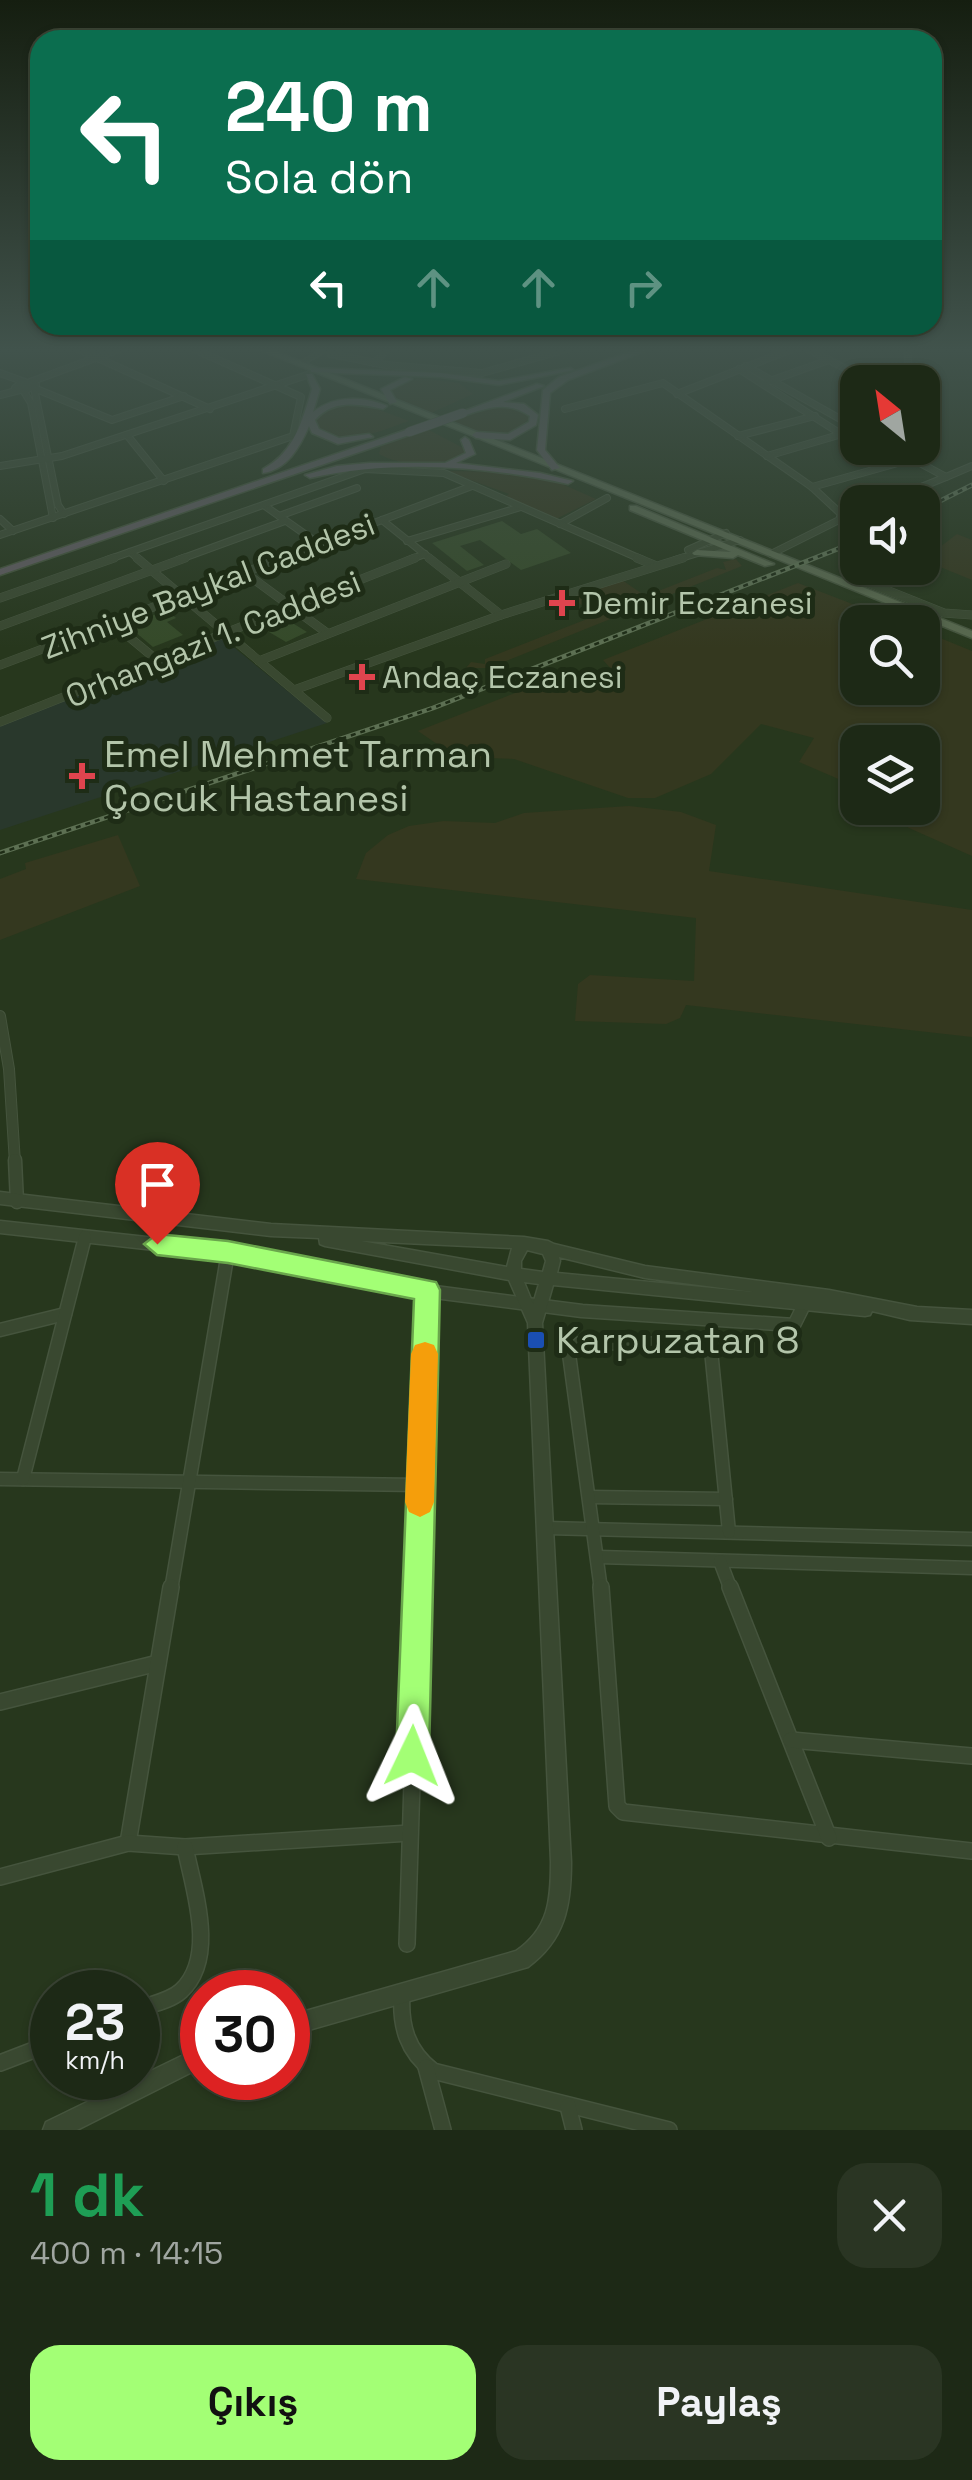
<!DOCTYPE html>
<html lang="tr">
<meta charset="utf-8">
<style>
:root{--surface:#1d2916;--page:#2a3523;--text:#f1f3f6;--muted:#a0a6a1;--line:#3b4535;--accent:#a3ff75}
body{margin:0;font-family:"Space Grotesk",sans-serif;background:var(--page);color:var(--text);height:100vh;display:flex;flex-direction:column;font-size:38px;white-space:nowrap}
*{box-sizing:border-box;margin:0}
p{font-size:32px;color:var(--muted)}
.icon{flex:none;width:55px;height:55px;fill:none;stroke:currentColor;stroke-width:2;stroke-linecap:round;stroke-linejoin:round}
.map{position:relative;height:2130px;overflow:hidden}
.panel{display:flex;flex-direction:column;background:var(--surface);flex:1}
.panel>*{flex:none}
.top-card{position:absolute;left:30px;top:30px;width:912px;height:305px;border-radius:30px;box-shadow:0 2px 8px #0004,0 0 0 2px var(--line);background:#0b6e4f;color:#fff;overflow:hidden}
.needle{width:65px;rotate:330deg}
.controls{position:absolute;left:840px;top:365px;display:grid;gap:20px}
.controls a{display:grid;place-items:center;width:100px;height:100px;border-radius:20px;background:var(--surface);box-shadow:0 2px 8px #0004,0 0 0 2px var(--line);font-size:50px}
.speed{position:absolute;left:30px;top:1970px;display:flex;gap:20px;font-size:50px;font-weight:700;text-align:center}
.speed>*{display:grid;place-content:center;width:130px;height:130px;border-radius:50%;background:var(--surface);box-shadow:0 2px 8px #0004,0 0 0 2px var(--line);line-height:1}
.speed small{font-size:25px;font-weight:400}
.speed .limit{border:15px solid #d22;background:#fff;color:#111}
.pin{position:absolute;display:grid;place-items:center;width:85px;height:85px;color:#fff;margin:-102px -42px;border-radius:50% 50% 50% 0;rotate:-45deg;box-shadow:0 0 10px #0007}
.pin .icon{rotate:45deg}
.me{position:absolute;width:110px;margin:-55px;rotate:2deg;stroke-linejoin:round;filter:drop-shadow(0 0 8px #0008)}
.turn{display:flex;align-items:center;gap:35px;height:210px;padding:0 30px;font-size:45px}
.turn .icon{width:130px;height:130px;stroke-width:2.5}
.turn b{display:block;font-size:70px;line-height:85px}
.lanes{display:flex;align-items:center;height:95px;padding:0 30px;background:#0003;justify-content:center;gap:50px;direction:ltr}
.lanes .off{opacity:.35}
.round{display:grid;place-items:center;flex:none;width:105px;height:105px;border-radius:30px;background:var(--page)}
.summary{display:flex;align-items:center;justify-content:space-between;height:170px;padding:0 30px}
h1{font-size:60px;font-weight:700;line-height:75px;color:#1e9e55}
.button{display:flex;gap:20px;margin-top:auto;padding:20px 30px}
.button a{flex:1;height:115px;border-radius:30px;background:var(--accent);color:#111;font-size:40px;font-weight:700;line-height:115px;text-align:center}
.button a+a{background:var(--page);color:var(--text)}
.map>svg:first-child{display:block}
.medical{fill:#29382c}
.green{fill:#34381f}
.building{fill:#354a29}
.lines{fill:none;stroke-linecap:round;stroke-linejoin:round}
.minor-far4-casing{stroke:#45543d;stroke-width:8}
.minor-far3-casing{stroke:#45543d;stroke-width:9}
.minor-far2-casing{stroke:#45543d;stroke-width:12}
.minor-far1-casing{stroke:#45543d;stroke-width:15}
.minor-casing{stroke:#45543d;stroke-width:18}
.tertiary-casing{stroke:#45543d;stroke-width:3}
.primary-casing{stroke:#45543d;stroke-width:3}
.trunk-casing{stroke:#43523b;stroke-width:3}
.minor-far4{stroke:#394830;stroke-width:6}
.minor-far3{stroke:#394830;stroke-width:8}
.minor-far2{stroke:#394830;stroke-width:10}
.minor-far1{stroke:#394830;stroke-width:12}
.minor{stroke:#394830;stroke-width:15}
.tertiary{fill:#394830;fill-rule:evenodd}
.primary{fill:#58684e;fill-rule:evenodd}
.trunk{fill:#5e5a5e;fill-rule:evenodd}
.rail-casing{stroke:#5c6f52;stroke-width:5}
.rail{stroke:#1e2c16;stroke-width:2.5;stroke-dasharray:5;stroke-linecap:butt}
.trunk-bridge-casing{stroke:#43523b;stroke-width:10;stroke-linecap:butt}
.trunk-bridge{stroke:#5e5a5e;stroke-width:9}
.route{fill:#a3ff75;stroke:#6aa64c;stroke-width:2.5}
.slow{fill:#f59e0b}
.health-dot{fill:#e0444e;stroke:#1e2c16;stroke-width:4}
.transit-dot{fill:#1a4fb4;stroke:#1e2c16;stroke-width:4}
.labels{text-anchor:middle;dominant-baseline:central;stroke-width:10;stroke-linejoin:round;paint-order:stroke}
.far-street-label{font-size:32px;fill:#b3c5aa;stroke:#1e2c16}
.far-poi-label{font-size:32px;fill:#b3c5aa;stroke:#1e2c16;text-anchor:start}
.poi-label{font-size:38px;fill:#b3c5aa;stroke:#1e2c16;text-anchor:start}
</style>
<div class="map">
<svg width="972" height="2130" viewBox="0 0 972 2130">
<rect width="100%" height="100%" fill="#27371d"/>
<!-- medical -->
<polygon class="medical" points="220,636 327,723 0,830 0,723"/>
<!-- green -->
<g class="green">
<polygon points="418,378 459,383 473,394 431,413 391,397 388,388"/>
<path d="M336,404H364L409,421C377,432 349,446 317,430L314,419Z"/>
<polygon points="513,406 531,417 513,434 486,435 449,421 489,407"/>
<path d="M427,429L469,451C447,467 403,468 379,454L381,446Z"/>
<polygon points="446,471 514,472 553,480 596,499 556,519 504,497 509,494"/>
<polygon points="957,534 972,540 972,580 923,560"/>
<polygon points="736,559 742,566 489,668 466,668 471,662 485,664 485,659 717,568 726,570 723,562"/>
<polygon points="622,580 641,593 589,611 571,597"/>
<polygon points="798,583 899,622 858,622 858,688 922,688 923,631 972,651 972,856 909,828 882,808 922,808 922,742 858,742 857,787 799,762 814,738 761,724 711,774 655,798 628,798 514,759 456,757 418,731 569,672 603,688 600,677 613,671 603,660"/>
<polygon points="629,806 681,812 716,825 709,871 972,910 972,1037 686,1005 680,1018 666,1024 575,1021 578,984 590,975 694,981 696,918 356,879 366,853 388,835 409,826 444,821 495,823 524,813"/>
<polygon points="118,835 140,886 0,940 0,879 26,869 25,863"/>
</g>
<!-- building -->
<g class="building">
<polygon points="502,521 521,534 537,529 571,553 521,570 480,540 460,546 484,565 467,571 432,543"/>
<polygon points="167,610 176,618 167,622 183,635 153,647 127,625"/>
<polygon points="286,619 307,632 286,642 264,629"/>
</g>
<g class="lines">
<defs>
<g id="minor-far4">
<polyline points="78,349 210,409"/>
<polyline points="808,349 871,382"/>
<polyline points="907,349 910,382"/>
<polyline points="331,354 386,365 482,373 567,349"/>
<polyline points="374,363 388,349"/>
<polyline points="746,366 858,429"/>
<polyline points="739,369 841,434"/>
<polyline points="0,373 25,382"/>
<polyline points="30,382 120,349"/>
<polyline points="767,382 829,360"/>
<polygon points="22,383 36,385 26,390 15,388"/>
<polyline points="34,388 112,420 184,396"/>
<polyline points="34,388 58,505 64,514"/>
<polyline points="23,390 31,403 53,518"/>
<polyline points="677,394 792,349"/>
<polyline points="0,395 20,390"/>
<polyline points="565,409 663,383 812,487 841,514 839,520 771,554"/>
<polyline points="127,435 164,481"/>
<polyline points="738,436 815,416"/>
<polyline points="767,456 842,434"/>
<polyline points="0,466 62,456 307,375"/>
<polyline points="946,477 972,466"/>
<polyline points="812,487 912,459"/>
<polyline points="884,502 946,477 892,448"/>
<polyline points="265,506 319,544"/>
<polyline points="279,516 357,488"/>
<polyline points="841,518 858,513"/>
<polyline points="0,519 13,531"/>
<polyline points="382,520 432,560"/>
<polyline points="560,524 607,498"/>
<polyline points="0,535 293,436 301,397 194,349"/>
<polyline points="407,541 521,507"/>
<polyline points="688,550 726,533"/>
<polyline points="130,552 140,560"/>
<polyline points="107,560 365,469 444,473 643,560"/>
<polyline points="178,560 285,521"/>
<polyline points="276,560 472,486"/>
<polyline points="409,560 425,554"/>
<polyline points="675,560 740,540"/>
</g>
<g id="minor-far3">
<polyline points="137,558 327,718"/>
<polyline points="429,558 501,615"/>
<polyline points="637,558 654,565"/>
<polyline points="244,572 327,633"/>
<polyline points="869,583 944,613 972,615"/>
<polyline points="0,598 114,558"/>
<polyline points="111,622 158,661"/>
<polyline points="0,626 185,558"/>
<polyline points="259,661 506,564"/>
<polyline points="0,665 283,558"/>
<polyline points="294,690 501,615 683,558"/>
<polyline points="0,722 415,558"/>
</g>
<polyline id="minor-far2" points="0,1016 9,1069 15,1163"/>
<g id="minor-far1">
<polyline points="15,1160 17,1202"/>
<polyline points="0,1227 228,1252 427,1291 582,1311 794,1325 803,1307"/>
<polyline points="0,1330 65,1314"/>
<polyline points="0,1479 420,1485"/>
<polyline points="23,1479 85,1237"/>
<polyline points="590,1497 726,1499"/>
<polyline points="547,1528 972,1539"/>
<polyline points="599,1557 972,1568"/>
<polyline points="720,1561 731,1590"/>
<polyline points="171,1590 228,1252"/>
<polyline points="418,1590 427,1291"/>
<polyline points="601,1590 569,1354 580,1343 701,1344 711,1350 729,1532"/>
</g>
<g id="minor">
<polyline points="601,1587 617,1806 623,1812 972,1851"/>
<polyline points="730,1587 829,1838"/>
<polyline points="0,1702 158,1663"/>
<polyline points="791,1740 972,1756"/>
<polyline points="128,1843 171,1587"/>
<polyline points="0,1877 128,1843 185,1847 410,1833"/>
<polyline points="407,1944 418,1587"/>
<path d="M402,1994C400,2026 407,2051 433,2071L669,2130"/>
<path d="M138,2009C152,2004 170,2001 181,1991C218,1957 193,1888 185,1847"/>
<polyline points="0,2063 52,2043"/>
<polyline points="426,2067 443,2130"/>
<polyline points="568,2106 574,2130"/>
</g>
<g id="tertiary">
<polygon points="322,349 330,349 302,365 297,364"/>
<path d="M0,1192L271,1224L524,1237L548,1241L554,1244L645,1266L829,1290L917,1307L972,1310V1324L910,1320L872,1311L870,1315L865,1316L553,1285L542,1323L571,1862C571,1906 565,1940 528,1967L288,2036V2016L516,1951C549,1928 551,1900 551,1862L528,1323L509,1280L325,1246L320,1244L319,1238L271,1236L0,1204ZM361,1241L512,1248L507,1267ZM527,1250L543,1254L546,1261L543,1272L521,1269V1261ZM559,1257L645,1278L753,1292L557,1273L560,1261ZM524,1282L539,1284L533,1304Z"/>
<polygon points="202,2046 202,2067 77,2130 43,2130 46,2122"/>
</g>
<g id="primary">
<polygon points="258,349 270,349 972,631 972,638"/>
<polygon points="630,506 636,506 774,564 765,566 738,555 733,558 694,555 692,553 697,550 731,552 630,510"/>
</g>
<g id="trunk">
<polygon points="638,349 650,349 568,380 550,393 545,450 560,468 552,470 537,450 543,390 559,377"/>
<polygon points="314,368 441,373 499,381 570,368 574,370 499,385 441,377 311,372 311,368"/>
<path d="M306,374H312L320,389L313,412C334,395 364,396 387,406L383,409C358,404 334,399 315,420L319,429L339,438L369,434L373,437L338,444L312,433L309,426C300,447 287,470 263,473V469C294,453 302,421 312,389Z"/>
<polygon points="405,377 412,379 390,390 397,402 390,404 381,389"/>
<path d="M537,384L544,386L503,402L524,404L538,415L536,425L510,440L476,438L472,435L476,432L508,434L529,422L530,416C507,400 487,408 463,416L459,413Z"/>
<polygon points="409,429 412,430 412,434 0,575 0,569"/>
<path d="M465,437L469,440L475,454L456,463L540,473L573,481L568,484C484,466 395,459 310,478L305,475L337,466L369,463H445L466,453L461,440Z"/>
</g>
</defs>
<!-- minor-far4 casing -->
<use href="#minor-far4" class="minor-far4-casing"/>
<!-- minor-far3 casing -->
<use href="#minor-far3" class="minor-far3-casing"/>
<!-- minor-far2 casing -->
<use href="#minor-far2" class="minor-far2-casing"/>
<!-- minor-far1 casing -->
<use href="#minor-far1" class="minor-far1-casing"/>
<!-- minor casing -->
<use href="#minor" class="minor-casing"/>
<!-- tertiary casing -->
<use href="#tertiary" class="tertiary-casing"/>
<!-- primary casing -->
<use href="#primary" class="primary-casing"/>
<!-- trunk casing -->
<use href="#trunk" class="trunk-casing"/>
<!-- minor-far4 -->
<use href="#minor-far4" class="minor-far4"/>
<!-- minor-far3 -->
<use href="#minor-far3" class="minor-far3"/>
<!-- minor-far2 -->
<use href="#minor-far2" class="minor-far2"/>
<!-- minor-far1 -->
<use href="#minor-far1" class="minor-far1"/>
<!-- minor -->
<use href="#minor" class="minor"/>
<!-- tertiary -->
<use href="#tertiary" class="tertiary"/>
<!-- primary -->
<use href="#primary" class="primary"/>
<!-- trunk -->
<use href="#trunk" class="trunk"/>
<defs>
<g id="rail">
<polyline points="922,510 972,485"/>
<polyline points="0,853 433,708 858,541"/>
</g>
</defs>
<!-- rail casing -->
<use href="#rail" class="rail-casing"/>
<!-- rail -->
<use href="#rail" class="rail"/>
<defs>
<polyline id="trunk-bridge" points="409,432 463,413"/>
</defs>
<!-- trunk-bridge casing -->
<use href="#trunk-bridge" class="trunk-bridge-casing"/>
<!-- trunk-bridge -->
<use href="#trunk-bridge" class="trunk-bridge"/>
</g>
<!-- sky -->
<linearGradient id="sky" x2="0" y2="1"><stop stop-color="#151e10"/><stop offset="0.54" stop-color="#41534c"/><stop offset="1" stop-color="#41534c" stop-opacity="0"/></linearGradient>
<rect width="972" height="648" fill="url(#sky)"/>
<!-- route -->
<polygon class="route" points="157,1234 228,1241 436,1282 440,1290 429,1756 424,1767 412,1772 401,1767 396,1756 414,1299 228,1263 157,1255 144,1244"/>
<!-- slow -->
<polygon class="slow" points="425,1342 434,1345 438,1354 434,1502 430,1512 420,1517 409,1512 405,1502 411,1354 415,1345"/>
<!-- markers -->
<g class="health-dot">
<path d="M557 588h10v10h10v10h-10v10h-10v-10h-10v-10h10z"/>
<path d="M357 662h10v10h10v10h-10v10h-10v-10h-10v-10h10z"/>
<path d="M77 761h10v10h10v10h-10v10h-10v-10h-10v-10h10z"/>
</g>
<rect class="transit-dot" x="526" y="1330" width="20" height="20" rx="5"/>
<g class="labels">
<!-- far-street labels -->
<g class="far-street-label">
<text transform="translate(208 586) rotate(-21)">Zihniye Baykal Caddesi</text>
<text transform="translate(213 639) rotate(-22)">Orhangazi 1. Caddesi</text>
</g>
<!-- far-poi labels -->
<g class="far-poi-label">
<text x="582" y="603">Demir Eczanesi</text>
<text x="382" y="677">Andaç Eczanesi</text>
</g>
<!-- poi labels -->
<g class="poi-label">
<text x="104" y="754">Emel Mehmet Tarman<tspan x="104" dy="44">Çocuk Hastanesi</tspan></text>
<text x="556" y="1340">Karpuzatan 8</text>
</g>
</g>
</svg>
<div class="controls">
<a><svg class="needle" viewBox="-14 -14 28 28"><path d="M0-13l5 13h-10z" fill="#e53935"/><path d="M0 13l5-13h-10z" fill="#a0a6a1"/></svg></a>
<a><svg class="icon" aria-label="sound" viewBox="0 0 24 24"><path d="M4 9h4l5-4v14l-5-4H4zM17 9q2 3 0 6"/></svg></a>
<a><svg class="icon" aria-label="search" viewBox="0 0 24 24"><circle cx="10" cy="10" r="6"/><path d="M15 15l6 6"/></svg></a>
<a><svg class="icon" aria-label="layers" viewBox="0 0 24 24"><path d="M12 4l9 5-9 5-9-5zM3 14l9 5 9-5"/></svg></a>
</div>
<div class="speed"><div>23<small>km/h</small></div><div class="limit">30</div></div>
<div class="pin" style="left:157px;top:1244px;background:#d93025"><svg class="icon" aria-label="arrive" viewBox="0 0 24 24"><path d="M6 21V4h12l-3 4 3 4H6"/></svg></div>
<svg class="me" style="left:412px;top:1756px" viewBox="-20 -20 40 40"><path d="M0-17L14 15 0 8-14 15z" fill="#a3ff75" stroke="#fff" stroke-width="4"/></svg>
<div class="top-card">
<div class="turn"><svg class="icon" aria-label="left" viewBox="0 0 24 24"><path d="M17 20v-9H6M10 6l-5 5 5 5"/></svg><div><b>240 m</b>Sola dön</div></div>
<div class="lanes"><svg class="icon" aria-label="left" viewBox="0 0 24 24"><path d="M17 20v-9H6M10 6l-5 5 5 5"/></svg><svg class="icon off" aria-label="ahead" viewBox="0 0 24 24"><path d="M12 20V5M6 11l6-6 6 6"/></svg><svg class="icon off" aria-label="ahead" viewBox="0 0 24 24"><path d="M12 20V5M6 11l6-6 6 6"/></svg><svg class="icon off" aria-label="right" viewBox="0 0 24 24"><path d="M7 20v-9h11M14 6l5 5-5 5"/></svg></div>
</div>
</div>
<section class="panel">
<div class="summary"><div><h1>1 dk</h1><p>400 m · 14:15</p></div><a class="round"><svg class="icon" aria-label="close" viewBox="0 0 24 24"><path d="M6 6l12 12M18 6L6 18"/></svg></a></div>
<div class="button"><a>Çıkış</a><a>Paylaş</a></div>
</section>
